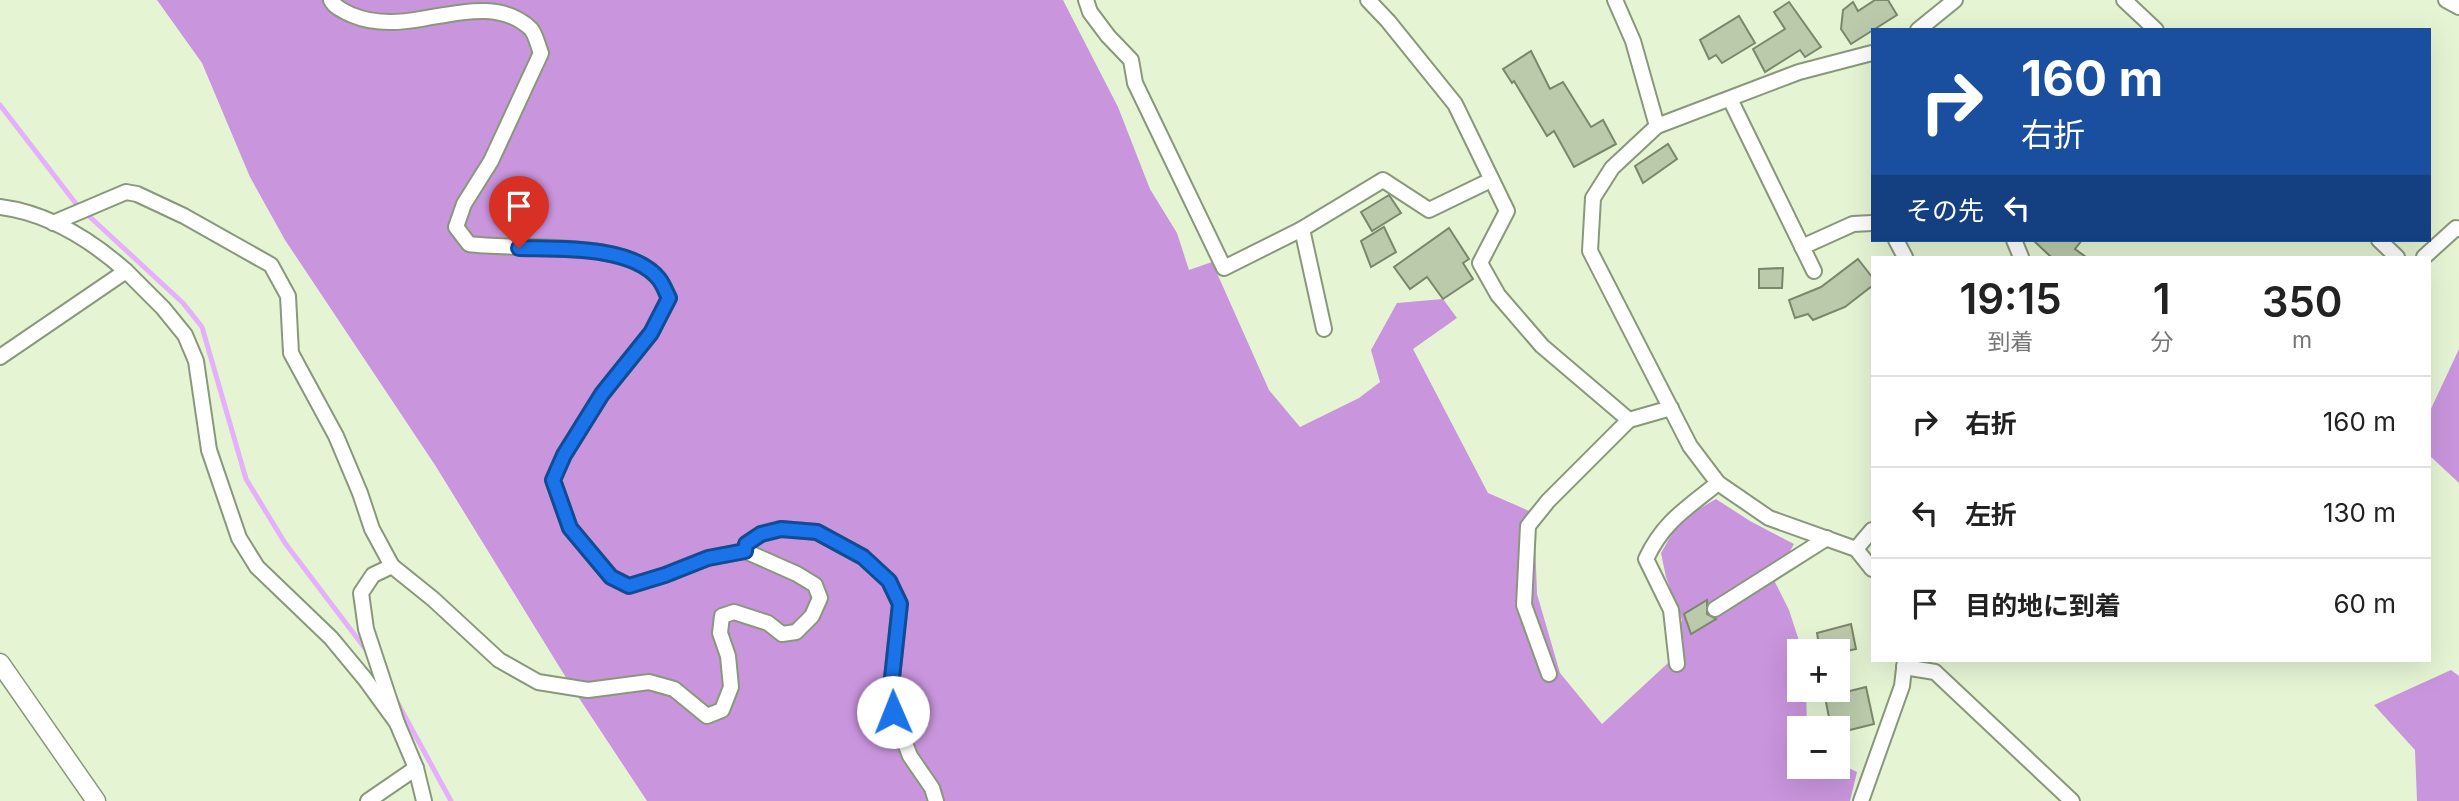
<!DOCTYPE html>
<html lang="ja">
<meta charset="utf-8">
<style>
:root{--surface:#fff;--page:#f2f2f2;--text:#222;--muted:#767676;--line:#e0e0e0}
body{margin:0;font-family:Inter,"Noto Sans JP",sans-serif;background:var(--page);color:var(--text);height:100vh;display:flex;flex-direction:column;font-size:26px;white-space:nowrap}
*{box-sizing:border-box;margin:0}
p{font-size:23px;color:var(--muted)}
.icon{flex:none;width:38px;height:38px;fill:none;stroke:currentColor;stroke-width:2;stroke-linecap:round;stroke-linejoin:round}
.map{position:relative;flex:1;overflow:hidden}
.sheet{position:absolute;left:1871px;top:256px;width:560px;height:406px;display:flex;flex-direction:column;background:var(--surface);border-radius:0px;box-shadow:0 7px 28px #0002}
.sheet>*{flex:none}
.top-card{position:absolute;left:1871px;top:28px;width:560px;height:214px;border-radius:0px;box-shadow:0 7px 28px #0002;background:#1a4fa0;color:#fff;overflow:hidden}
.controls{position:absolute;left:1787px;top:639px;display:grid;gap:14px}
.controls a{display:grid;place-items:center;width:63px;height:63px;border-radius:0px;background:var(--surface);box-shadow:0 7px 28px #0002;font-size:35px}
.pin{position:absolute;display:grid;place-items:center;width:60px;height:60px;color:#fff;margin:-72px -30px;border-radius:50% 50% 50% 0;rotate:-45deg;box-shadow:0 0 7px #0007}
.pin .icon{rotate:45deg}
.me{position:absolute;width:77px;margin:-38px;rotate:359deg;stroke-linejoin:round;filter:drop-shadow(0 0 5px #0008)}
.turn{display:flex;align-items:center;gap:24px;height:147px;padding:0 35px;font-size:32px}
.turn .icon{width:91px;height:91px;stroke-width:2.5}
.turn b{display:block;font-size:49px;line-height:60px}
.then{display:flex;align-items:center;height:66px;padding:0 35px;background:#0003;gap:14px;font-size:26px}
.eta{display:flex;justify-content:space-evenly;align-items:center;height:119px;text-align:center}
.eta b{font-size:42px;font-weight:600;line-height:49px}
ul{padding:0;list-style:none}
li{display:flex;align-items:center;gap:21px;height:91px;padding:0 35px;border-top:2px solid var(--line)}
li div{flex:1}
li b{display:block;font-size:26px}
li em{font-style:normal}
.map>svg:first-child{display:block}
.forest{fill:#c995dd}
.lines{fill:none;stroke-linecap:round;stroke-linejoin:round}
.stream{stroke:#e5b0fa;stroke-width:5}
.building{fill:#bacaab;stroke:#79876a;stroke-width:2}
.minor-casing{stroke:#89987a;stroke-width:18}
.tertiary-casing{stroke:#89987a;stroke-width:21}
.minor{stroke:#fff;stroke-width:14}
.tertiary{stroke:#fff;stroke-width:18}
.route-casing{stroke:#114b97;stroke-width:18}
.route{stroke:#1a73e8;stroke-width:12}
</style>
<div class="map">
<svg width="2459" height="801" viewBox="0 0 2459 801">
<rect width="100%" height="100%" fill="#e5f5d4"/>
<!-- forest -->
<g class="forest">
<polygon points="157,0 1063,0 1118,107 1150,189 1177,233 1189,270 1212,262 1269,390 1300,427 1359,398 1380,382 1371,350 1397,303 1443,299 1457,318 1413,349 1488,493 1534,513 1537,594 1560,673 1602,724 1668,663 1682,620 1666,577 1661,553 1680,520 1716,499 1750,521 1794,544 1774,580 1789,610 1802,650 1799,651 1799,690 1806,690 1807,728 1799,728 1799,766 1838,766 1838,763 1857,772 1850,801 647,801 573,689 435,465 285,240 250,177 202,63"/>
<polygon points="2459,349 2459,483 2429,455 2429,413"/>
<polygon points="2451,670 2459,676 2459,801 2417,801 2415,750 2374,705"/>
</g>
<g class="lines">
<!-- stream -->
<g class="stream">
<polyline points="0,105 77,205 183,303 202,327 246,479 285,543 370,655"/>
<polyline points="396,700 451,801"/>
</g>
</g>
<!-- building -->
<g class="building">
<polygon points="1875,0 1888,0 1897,15 1851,44 1841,29 1843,10 1853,2 1858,11"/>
<polygon points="1789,2 1821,47 1805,57 1800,50 1765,72 1753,49 1785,29 1774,12"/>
<polygon points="1739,16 1755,43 1722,63 1716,55 1709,59 1700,40"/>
<polygon points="1531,51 1550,89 1563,82 1591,127 1603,120 1616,144 1574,167 1554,131 1547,136 1514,81 1512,83 1503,69"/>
<polygon points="1668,144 1677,159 1643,183 1635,166"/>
<polygon points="1389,195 1401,213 1372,231 1361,212"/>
<polygon points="1384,227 1396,252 1371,267 1361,241"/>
<polygon points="1449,228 1469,259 1463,263 1473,279 1443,299 1427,277 1410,289 1394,267"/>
<polygon points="2033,240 2082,240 2075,249 2086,257 2051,257"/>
<polygon points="1858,259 1872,277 1872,286 1845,307 1813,320 1808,314 1795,318 1789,300 1821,287"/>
<polygon points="1783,268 1782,288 1759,288 1759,269"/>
<polygon points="1707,600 1707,614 1716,619 1691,634 1684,614"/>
<polygon points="1851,624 1856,649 1838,653 1838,651 1820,651 1817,633"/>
<polygon points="1866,687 1874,724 1838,733 1838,728 1831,728 1825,697"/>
</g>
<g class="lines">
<defs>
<g id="minor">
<path d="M331,0C335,8 344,11 352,15C373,24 399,23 421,19C458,13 501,0 531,29C536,35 538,46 541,53L491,161L464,204L456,227L469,244C517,251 627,238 659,279C663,284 666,292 669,298L651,333L602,394L564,455L553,480L570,528L611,577L629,586L665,575L708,558L745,551"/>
<polyline points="1086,0 1090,12 1108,36 1131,60 1135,83 1224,268 1302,229"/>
<polyline points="1368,0 1388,21 1455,104 1507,211 1480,263 1498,295 1542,346 1629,420 1671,408"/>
<polyline points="1615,0 1633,41 1657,126"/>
<polyline points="2124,0 2156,30"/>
<polyline points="2446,0 2459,7"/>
<polyline points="1918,30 1955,0"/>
<polyline points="1872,53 1799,72 1657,126 1612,168 1593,198 1590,251 1690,446 1718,483 1769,518 1856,549 1872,569"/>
<polyline points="1730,99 1814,271"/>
<path d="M0,207C47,213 91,240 126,271L0,357"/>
<polyline points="53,223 126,192 137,194 184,216 271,265 288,296 291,353 336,436 360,493 372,529 392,566"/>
<polyline points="1896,240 1905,257"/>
<polyline points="2014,240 2021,257"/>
<polyline points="2379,240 2397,257"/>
<polyline points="1802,247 1853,224 1872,223"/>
<polyline points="2424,257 2456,228 2459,229"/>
<polyline points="126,271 163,308 185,335 196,361 209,450 239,538 257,567 331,638 365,679 397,723 416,768 368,801"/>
<polyline points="1324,329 1302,229 1383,180 1429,210 1491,180"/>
<polyline points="1856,549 1872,530"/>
<polyline points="1715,609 1827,538"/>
<path d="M1677,664L1671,610L1646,559C1663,522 1687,508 1718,483"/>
<polyline points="1904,667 1935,672 2072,801"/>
<polyline points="1549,674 1524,605 1528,526 1548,501 1629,420"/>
<polyline points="397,723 366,629 361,593 373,575 392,566 433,599 499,660 538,682 588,690 649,682 674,689 707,716 722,710 731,687 728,656 720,633 722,616 734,612 768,623 782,634 796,632 812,616 820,598 815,585 797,574 745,551 746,544 761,534 781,529 817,532 863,557 889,581 900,604 892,678 893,712 910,756 932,788 936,801"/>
<polyline points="416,768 424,801"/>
<polyline points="1861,801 1902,686 1905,660"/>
</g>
<polyline id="tertiary" points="0,663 96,801"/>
</defs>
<!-- minor casing -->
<use href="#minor" class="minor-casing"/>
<!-- tertiary casing -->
<use href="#tertiary" class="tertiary-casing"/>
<!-- minor -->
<use href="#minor" class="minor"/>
<!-- tertiary -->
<use href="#tertiary" class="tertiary"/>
</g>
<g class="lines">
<defs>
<path id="route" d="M519,248C558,249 632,245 659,279C663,284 666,292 669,298L651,333L602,394L564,455L553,480L570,528L611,577L629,586L665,575L708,558L745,551L746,544L761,534L781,529L817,532L863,557L889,581L900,604L892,678L893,712"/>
</defs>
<!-- route casing -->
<use href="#route" class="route-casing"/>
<!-- route -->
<use href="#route" class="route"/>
</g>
</svg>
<div class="controls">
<a>+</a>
<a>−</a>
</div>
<div class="pin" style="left:519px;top:248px;background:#d93025"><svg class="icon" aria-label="arrive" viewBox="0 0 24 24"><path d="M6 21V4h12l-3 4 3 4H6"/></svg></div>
<svg class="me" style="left:893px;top:712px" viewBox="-20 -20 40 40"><circle r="19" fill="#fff"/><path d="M0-13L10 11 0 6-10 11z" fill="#1a73e8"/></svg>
<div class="top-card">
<div class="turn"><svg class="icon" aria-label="right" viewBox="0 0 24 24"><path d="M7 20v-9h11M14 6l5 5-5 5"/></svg><div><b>160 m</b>右折</div></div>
<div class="then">その先<svg class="icon" aria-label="left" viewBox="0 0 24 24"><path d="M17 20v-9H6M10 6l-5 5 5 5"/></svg></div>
</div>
<section class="sheet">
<div class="eta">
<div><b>19:15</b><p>到着</p></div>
<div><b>1</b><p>分</p></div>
<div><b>350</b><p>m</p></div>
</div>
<ul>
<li><svg class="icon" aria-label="right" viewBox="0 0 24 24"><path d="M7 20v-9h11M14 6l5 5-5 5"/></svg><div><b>右折</b></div><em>160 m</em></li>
<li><svg class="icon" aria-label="left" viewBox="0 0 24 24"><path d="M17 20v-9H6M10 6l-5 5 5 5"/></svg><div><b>左折</b></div><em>130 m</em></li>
<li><svg class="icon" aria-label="arrive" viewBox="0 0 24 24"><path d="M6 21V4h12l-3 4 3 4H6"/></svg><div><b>目的地に到着</b></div><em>60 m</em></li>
</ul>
</section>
</div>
